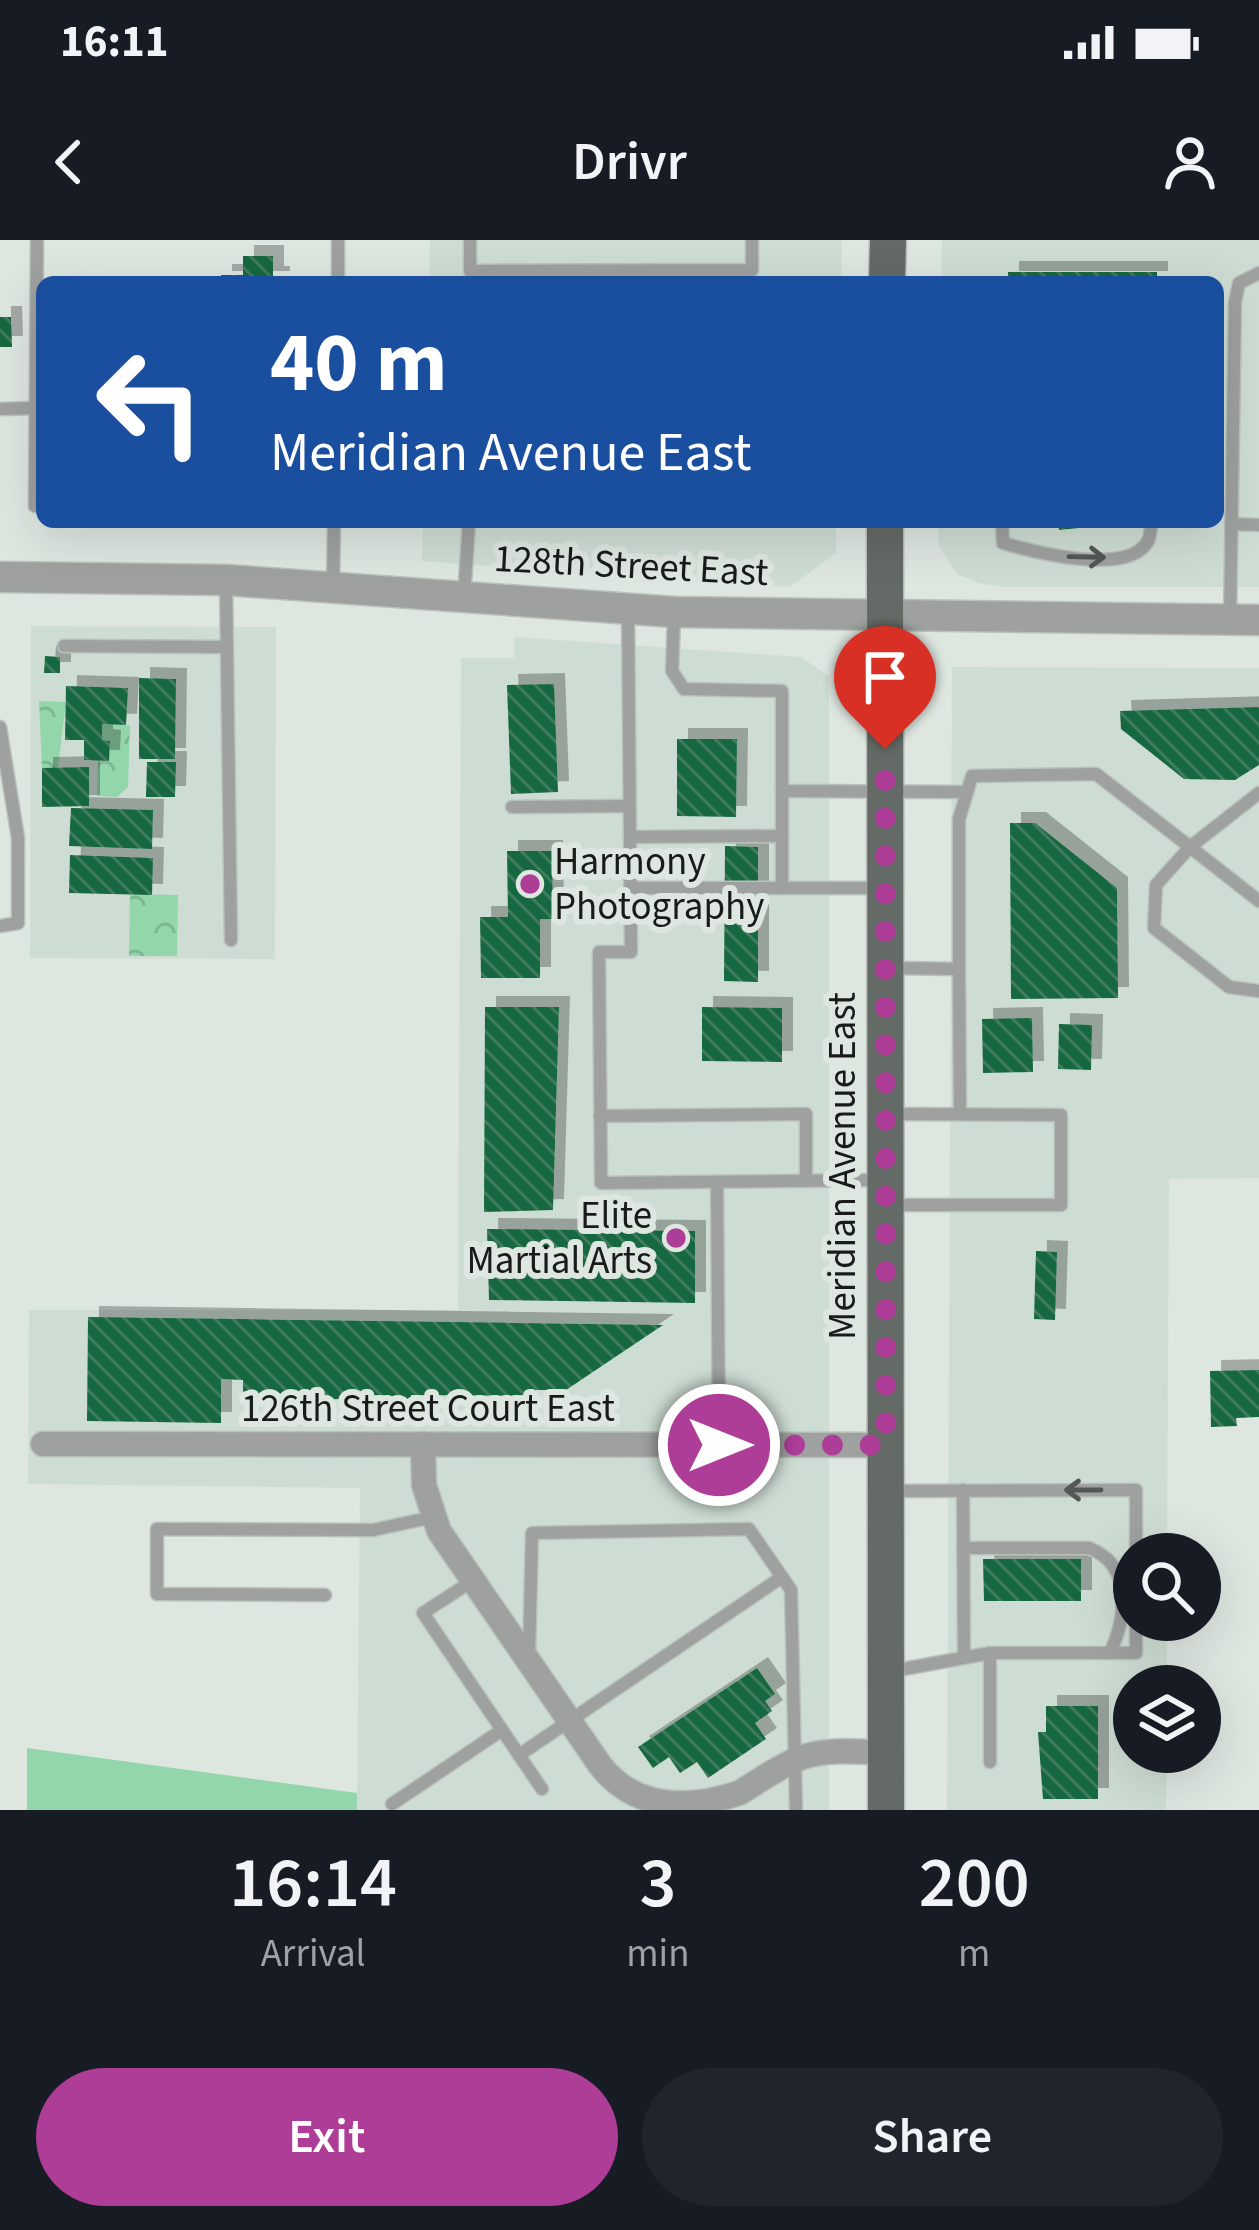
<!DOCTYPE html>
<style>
:root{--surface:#171b24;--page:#20242c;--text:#f1f3f6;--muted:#9ea1a6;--accent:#ae3d98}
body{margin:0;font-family:"Source Sans 3",sans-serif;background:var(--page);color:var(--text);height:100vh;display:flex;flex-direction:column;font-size:45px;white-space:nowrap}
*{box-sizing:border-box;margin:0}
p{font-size:39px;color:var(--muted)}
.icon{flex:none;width:66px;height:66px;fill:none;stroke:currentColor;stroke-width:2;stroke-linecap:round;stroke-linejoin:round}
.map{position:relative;height:1570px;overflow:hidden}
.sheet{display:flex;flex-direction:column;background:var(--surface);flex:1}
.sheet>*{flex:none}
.guide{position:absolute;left:36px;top:36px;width:1188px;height:252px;border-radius:18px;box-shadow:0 12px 48px #0002;background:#1a4fa0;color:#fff;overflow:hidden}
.buttons{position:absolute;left:1113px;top:1293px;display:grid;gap:24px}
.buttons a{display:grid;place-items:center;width:108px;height:108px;border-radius:50%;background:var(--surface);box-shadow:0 12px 48px #0002;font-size:60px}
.pin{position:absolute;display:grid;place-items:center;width:102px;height:102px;color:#fff;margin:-123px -51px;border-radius:50% 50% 50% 0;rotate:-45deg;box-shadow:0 0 12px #0007}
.pin .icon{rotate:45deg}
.me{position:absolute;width:132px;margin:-66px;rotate:90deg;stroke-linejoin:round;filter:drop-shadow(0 0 9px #0008)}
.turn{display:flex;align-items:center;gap:42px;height:252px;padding:0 36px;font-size:54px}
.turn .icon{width:156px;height:156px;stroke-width:2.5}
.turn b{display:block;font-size:84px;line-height:102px}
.eta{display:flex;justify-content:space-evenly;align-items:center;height:204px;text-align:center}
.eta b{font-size:72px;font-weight:600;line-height:84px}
.cta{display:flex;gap:24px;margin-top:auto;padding:24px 36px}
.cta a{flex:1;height:138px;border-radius:72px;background:var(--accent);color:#fff;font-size:48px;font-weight:600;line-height:138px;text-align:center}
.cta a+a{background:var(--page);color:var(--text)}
.status{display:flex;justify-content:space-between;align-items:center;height:84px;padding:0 60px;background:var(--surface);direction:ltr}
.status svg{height:33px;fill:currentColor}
header{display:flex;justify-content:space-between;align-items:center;height:156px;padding:0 36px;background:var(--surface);font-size:54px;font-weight:600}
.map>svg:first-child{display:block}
.built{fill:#ceddd3}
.green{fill:#93d6ab}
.park{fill:url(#park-crowns)}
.building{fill:url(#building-back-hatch);filter:url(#shadow)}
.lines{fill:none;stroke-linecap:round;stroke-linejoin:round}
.service-casing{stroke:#bac1bc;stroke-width:15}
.minor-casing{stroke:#bac1bc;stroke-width:27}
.tertiary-casing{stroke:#bac1bc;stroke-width:33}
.primary-casing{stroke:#bac1bc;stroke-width:39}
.service{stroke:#9ea19f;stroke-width:12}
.minor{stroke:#9ea19f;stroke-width:24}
.tertiary{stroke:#9ea19f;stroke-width:30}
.primary{stroke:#646a66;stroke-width:36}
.oneway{stroke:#545755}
.route{stroke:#ae3d98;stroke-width:21;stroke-dasharray:0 37.8}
.poi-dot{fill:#ae3d98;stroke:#dee6e0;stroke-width:4.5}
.labels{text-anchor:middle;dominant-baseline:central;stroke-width:12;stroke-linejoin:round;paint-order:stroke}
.street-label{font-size:39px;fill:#181b19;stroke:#dee6e0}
.poi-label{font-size:39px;fill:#181b19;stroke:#dee6e0;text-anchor:start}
</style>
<div class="status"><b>16:11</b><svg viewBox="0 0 49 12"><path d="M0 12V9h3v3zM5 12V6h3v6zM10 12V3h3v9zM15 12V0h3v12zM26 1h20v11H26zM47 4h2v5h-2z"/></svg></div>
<header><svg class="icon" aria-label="back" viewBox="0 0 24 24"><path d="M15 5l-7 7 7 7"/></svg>Drivr<svg class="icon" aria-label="person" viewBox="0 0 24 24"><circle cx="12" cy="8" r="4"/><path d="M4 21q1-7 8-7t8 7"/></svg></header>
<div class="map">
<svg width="1259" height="1570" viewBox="0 0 1259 1570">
<defs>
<pattern id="park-crowns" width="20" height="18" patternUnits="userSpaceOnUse" patternTransform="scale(3)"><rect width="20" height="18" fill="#93d6ab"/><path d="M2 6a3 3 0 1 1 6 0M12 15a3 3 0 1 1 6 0" fill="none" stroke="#7eb793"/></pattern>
<pattern id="building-back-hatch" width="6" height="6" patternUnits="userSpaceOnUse" patternTransform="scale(3)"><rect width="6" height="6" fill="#18673f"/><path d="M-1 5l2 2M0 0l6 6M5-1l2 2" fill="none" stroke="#407c5e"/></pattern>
<filter id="shadow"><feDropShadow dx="11" dy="-11" stdDeviation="0" flood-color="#0004"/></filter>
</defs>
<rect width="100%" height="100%" fill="#dee6e0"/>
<!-- built -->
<g class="built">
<polygon points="430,0 842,0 841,42 429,42"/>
<polygon points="942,0 1259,0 1259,347 1001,347 978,343 957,334 939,306 938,282 1218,282 1218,42 941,42"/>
<polygon points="423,282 836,282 836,313 790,347 422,321"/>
<polygon points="31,386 276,387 275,719 30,718"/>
<polygon points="515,397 801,417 829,436 829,1570 357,1570 360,1248 28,1244 29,1070 458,1070 461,418 514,418"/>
<polygon points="952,427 1259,428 1259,938 1169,939 1167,1314 1134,1314 1134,1380 1167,1380 1167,1446 1134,1446 1134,1512 1167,1512 1166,1570 947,1570"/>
</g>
<!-- green -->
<polygon class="green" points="27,1508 357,1553 357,1570 27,1570"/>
<!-- park -->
<g class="park">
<polygon points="39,461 66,462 58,528 42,528"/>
<polygon points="102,484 130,485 128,547 117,557 97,556 98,521 109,520 110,501 102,500"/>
<polygon points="130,654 178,655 177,716 129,716"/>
</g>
<!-- building -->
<g class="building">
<polygon points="243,16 273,16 273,37 279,37 279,42 221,42 221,35 243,35"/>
<rect x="1008" y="32" width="149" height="10"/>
<polygon points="0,77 11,77 12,107 0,107"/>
<polygon points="1059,282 1108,282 1108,285 1059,290"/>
<polygon points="45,416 60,417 60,433 44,433"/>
<polygon points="139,438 176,439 175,519 139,519"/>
<polygon points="554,444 558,552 511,554 507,445"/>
<polygon points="66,446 128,448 126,485 102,484 102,500 110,501 109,521 84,520 84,500 65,500"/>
<polygon points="1259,467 1259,525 1235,540 1184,539 1121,489 1120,471"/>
<polygon points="677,499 737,499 736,577 677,576"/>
<polygon points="147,522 176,522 175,557 146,557"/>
<polygon points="89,527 89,566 42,567 42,528"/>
<polygon points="71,568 153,570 152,609 69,606"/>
<polygon points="1010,583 1035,583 1117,648 1118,758 1011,759"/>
<polygon points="725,606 758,607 758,742 724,741"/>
<polygon points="507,611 552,611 553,679 540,679 540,738 481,738 480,677 508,677"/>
<polygon points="70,615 153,618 152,655 69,653"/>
<polygon points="485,767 559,767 553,970 484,972"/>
<polygon points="702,767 782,768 782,822 702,821"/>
<polygon points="1032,778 1033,832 983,833 982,779"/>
<polygon points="1059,784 1092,785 1091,830 1058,829"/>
<polygon points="487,989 695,991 695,1063 489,1060"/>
<polygon points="1036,1011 1057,1012 1055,1080 1034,1079"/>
<polygon points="88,1077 663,1085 566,1150 536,1150 536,1156 411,1155 411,1160 243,1158 243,1140 221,1139 221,1183 87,1181"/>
<polygon points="1259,1130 1259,1177 1236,1178 1237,1186 1211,1187 1210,1131"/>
<polygon points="983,1319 1081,1319 1081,1361 984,1361"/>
<polygon points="757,1428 775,1454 765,1461 772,1471 755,1483 766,1499 708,1538 697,1522 680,1533 669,1517 653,1528 638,1507"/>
<polygon points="1046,1466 1098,1466 1098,1559 1043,1559 1038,1492 1046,1492"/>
</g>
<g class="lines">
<defs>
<g id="service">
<polyline points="470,0 470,31 752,30 752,0"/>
<polyline points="338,42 338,0"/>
<polyline points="0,169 36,168"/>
<polyline points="35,266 37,0"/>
<path d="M1002,282L1003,303C1034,312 1128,337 1148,301C1151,295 1150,288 1152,282"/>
<polyline points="1231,284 1259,285"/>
<polyline points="226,341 231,700"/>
<polyline points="333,347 334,282"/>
<polyline points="464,357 469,282"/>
<polyline points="628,371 631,712 599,712 601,943 883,940"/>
<polyline points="674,376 672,431 684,449 782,451 782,551 967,552"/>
<polyline points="1230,379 1235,62 1239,43 1259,33"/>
<polyline points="64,406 227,407"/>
<polyline points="0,487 18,598 18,683 0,686"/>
<polyline points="512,567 629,566"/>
<polyline points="630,597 782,596"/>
<polyline points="630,648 884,648"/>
<polyline points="782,648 782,551"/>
<polyline points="1259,661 1190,607 1156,645 1154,688 1229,747 1259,751"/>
<polyline points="892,728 959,729 959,579 972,536 1096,534 1190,607 1259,553"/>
<polyline points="959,729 960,874"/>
<polyline points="600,876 806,874 806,941"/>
<polyline points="717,942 719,1204"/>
<polyline points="889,965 1061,965 1061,875 892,874"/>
<polyline points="963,1250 964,1417"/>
<polyline points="889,1251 1136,1250 1136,1314"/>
<path d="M963,1308H1089C1133,1325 1127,1376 1110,1413"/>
<polyline points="472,1341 423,1373 542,1549"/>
<polyline points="325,1355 157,1354 157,1289 373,1290 433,1277"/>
<polyline points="990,1413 1136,1413 1136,1380"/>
<polyline points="529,1416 532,1293 749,1289 791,1350 796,1570"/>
<polyline points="887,1432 990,1413 990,1522"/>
<polyline points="519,1515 782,1337"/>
<polyline points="392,1564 502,1490"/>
</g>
<g id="minor">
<polyline points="43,1204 886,1205"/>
<path d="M423,1204L424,1245L439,1291L600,1525C635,1570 687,1570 739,1553C760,1541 780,1525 803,1517C829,1508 859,1512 886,1513"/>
</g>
<polyline id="tertiary" points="0,337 226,340 674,372 1259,380"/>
<g id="primary">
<polyline points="887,42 888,0"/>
<polyline points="885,282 886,1570"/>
</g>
</defs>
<!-- service casing -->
<use href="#service" class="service-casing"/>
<!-- minor casing -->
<use href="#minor" class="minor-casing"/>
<!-- tertiary casing -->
<use href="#tertiary" class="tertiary-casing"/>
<!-- primary casing -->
<use href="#primary" class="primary-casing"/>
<!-- service -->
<use href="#service" class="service"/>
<!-- minor -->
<use href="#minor" class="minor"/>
<!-- tertiary -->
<use href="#tertiary" class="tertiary"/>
<!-- primary -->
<use href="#primary" class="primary"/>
</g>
<!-- one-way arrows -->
<defs><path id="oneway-shaft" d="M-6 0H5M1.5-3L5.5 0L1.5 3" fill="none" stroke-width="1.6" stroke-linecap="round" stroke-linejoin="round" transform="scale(3)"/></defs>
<g class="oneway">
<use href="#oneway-shaft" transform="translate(1087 317) rotate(1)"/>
<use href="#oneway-shaft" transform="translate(1083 1250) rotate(180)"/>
</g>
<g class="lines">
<!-- route -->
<polyline class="route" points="719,1205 886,1205 885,509"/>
</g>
<!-- markers -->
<g class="poi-dot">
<circle cx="530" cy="644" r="12"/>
<circle cx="676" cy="998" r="12"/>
</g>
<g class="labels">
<!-- street labels -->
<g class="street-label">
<text transform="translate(631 326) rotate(3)">128th Street East</text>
<text transform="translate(843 926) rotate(-90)">Meridian Avenue East</text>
<text x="428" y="1169">126th Street Court East</text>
</g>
<!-- poi labels -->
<g class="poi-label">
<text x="554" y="622">Harmony<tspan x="554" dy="45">Photography</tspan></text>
<text x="652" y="976" text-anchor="end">Elite<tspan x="652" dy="45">Martial Arts</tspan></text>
</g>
</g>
</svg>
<div class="buttons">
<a><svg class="icon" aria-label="search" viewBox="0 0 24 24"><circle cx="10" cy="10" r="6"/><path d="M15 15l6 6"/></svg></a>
<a><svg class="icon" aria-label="layers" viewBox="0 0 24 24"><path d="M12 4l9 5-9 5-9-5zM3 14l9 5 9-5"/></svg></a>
</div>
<div class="pin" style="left:885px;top:509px;background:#d93025"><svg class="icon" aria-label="arrive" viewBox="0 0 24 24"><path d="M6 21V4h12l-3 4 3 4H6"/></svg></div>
<svg class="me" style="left:719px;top:1205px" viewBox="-20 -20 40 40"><circle r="17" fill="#ae3d98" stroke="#fff" stroke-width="3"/><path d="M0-11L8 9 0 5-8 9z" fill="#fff"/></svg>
<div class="guide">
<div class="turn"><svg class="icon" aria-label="left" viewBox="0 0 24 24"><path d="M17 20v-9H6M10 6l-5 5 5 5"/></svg><div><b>40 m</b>Meridian Avenue East</div></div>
</div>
</div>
<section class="sheet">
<div class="eta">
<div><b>16:14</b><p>Arrival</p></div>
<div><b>3</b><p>min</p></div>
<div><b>200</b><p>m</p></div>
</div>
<div class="cta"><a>Exit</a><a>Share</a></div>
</section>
